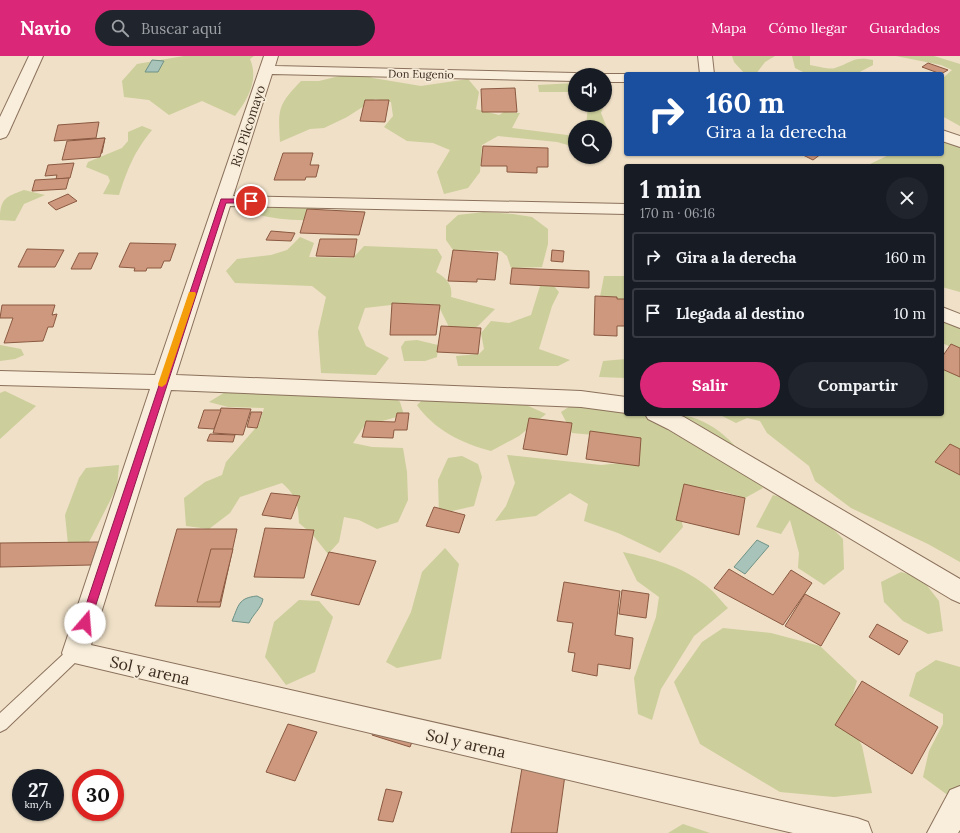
<!DOCTYPE html>
<html lang="es">
<meta charset="utf-8">
<style>
:root{--surface:#171b24;--page:#20242c;--text:#f1f3f6;--muted:#9ea1a6;--line:#363941;--accent:#db2777}
body{margin:0;font-family:Lora,serif;background:var(--page);color:var(--text);height:100vh;display:flex;flex-direction:column;font-size:15px;white-space:nowrap}
*{box-sizing:border-box;margin:0}
p{font-size:13px;color:var(--muted)}
.icon{flex:none;width:22px;height:22px;fill:none;stroke:currentColor;stroke-width:2;stroke-linecap:round;stroke-linejoin:round}
.map{position:relative;flex:1;overflow:hidden}
.side{position:absolute;left:624px;top:108px;width:320px;height:252px;display:flex;flex-direction:column;background:var(--surface);border-radius:4px;box-shadow:0 1px 3px #0004}
.side>*{flex:none}
.hud{position:absolute;left:624px;top:16px;width:320px;height:84px;border-radius:4px;box-shadow:0 1px 3px #0004;background:#1a4fa0;color:#fff;overflow:hidden}
.fabs{position:absolute;left:568px;top:12px;display:grid;gap:8px}
.fabs a{display:grid;place-items:center;width:44px;height:44px;border-radius:50%;background:var(--surface);box-shadow:0 1px 3px #0004;font-size:20px}
.speed{position:absolute;left:12px;top:713px;display:flex;gap:8px;font-size:20px;font-weight:700;text-align:center}
.speed>*{display:grid;place-content:center;width:52px;height:52px;border-radius:50%;background:var(--surface);box-shadow:0 1px 3px #0004;line-height:1}
.speed small{font-size:10px;font-weight:400}
.speed .limit{border:6px solid #d22;background:#fff;color:#111}
.pin{position:absolute;display:grid;place-items:center;width:34px;height:34px;color:#fff;margin:-17px;border:2px solid #fff;border-radius:50%;box-shadow:0 1px 4px #0007}
.me{position:absolute;width:44px;margin:-22px;rotate:18deg;stroke-linejoin:round;filter:drop-shadow(0 0 3px #0008)}
.turn{display:flex;align-items:center;gap:14px;height:84px;padding:0 16px;font-size:18px}
.turn .icon{width:52px;height:52px;stroke-width:2.5}
.turn b{display:block;font-size:28px;line-height:34px}
.round{display:grid;place-items:center;flex:none;width:42px;height:42px;border-radius:21px;background:var(--page)}
.summary{display:flex;align-items:center;justify-content:space-between;height:68px;padding:0 16px}
h1{font-size:24px;font-weight:700;line-height:30px}
.cta{display:flex;gap:8px;margin-top:auto;padding:8px 16px}
.cta a{flex:1;height:46px;border-radius:24px;background:var(--accent);color:#fff;font-size:16px;font-weight:700;line-height:46px;text-align:center}
.cta a+a{background:var(--page);color:var(--text)}
ul{padding:0;list-style:none}
li{display:flex;align-items:center;gap:12px;height:50px;margin:0 8px 6px;padding:0 8px;border:2px solid var(--line);border-radius:4px}
li div{flex:1}
li b{display:block;font-size:15px}
li em{font-style:normal}
header{display:flex;align-items:center;gap:24px;box-sizing:border-box;height:56px;padding:0 20px;background:var(--accent);color:#fff}
header strong{font-size:19px}
nav{display:flex;gap:22px;margin-inline-start:auto;font-size:14px}
.search{width:280px;height:36px;background:var(--page);display:flex;align-items:center;gap:10px;box-sizing:border-box;padding:0 14px;border-radius:22px;color:var(--muted);font-size:15px}
.map>svg:first-child{display:block}
.green{fill:#ccce9b}
.water{fill:#a8c3b9;stroke:#6f9286}
.building{fill:#cd987d;stroke:#8b5941}
.lines{fill:none;stroke-linecap:round;stroke-linejoin:round}
.lane-casing{stroke:#8b715c;stroke-width:2}
.street-casing{stroke:#8b715c;stroke-width:2}
.lane{fill:#f9eedb;fill-rule:evenodd}
.street{fill:#f9eedb;fill-rule:evenodd}
.route{fill:#db2777;stroke:#8e194d}
.slow{fill:#f59e0b}
.labels{text-anchor:middle;dominant-baseline:central;stroke-width:3.5;stroke-linejoin:round;paint-order:stroke}
.far-street-label{font-size:11px;fill:#3c2b20;stroke:#f6ebd7}
.street-label{font-size:13px;fill:#3c2b20;stroke:#f6ebd7}
.near-street-label{font-size:16px;fill:#3c2b20;stroke:#f6ebd7}
</style>
<header>
<strong>Navio</strong>
<div class="search"><svg class="icon" aria-label="search" viewBox="0 0 24 24"><circle cx="10" cy="10" r="6"/><path d="M15 15l6 6"/></svg>Buscar aquí</div>
<nav><a>Mapa</a><a>Cómo llegar</a><a>Guardados</a></nav>
</header>
<div class="map">
<svg width="960" height="777" viewBox="0 0 960 777">
<rect width="100%" height="100%" fill="#efe0c7"/>
<!-- green -->
<g class="green">
<path d="M184,0H254L250,3C259,24 248,43 235,60L202,45L169,59L149,44L124,41L122,25L137,8Z"/>
<polygon points="732,0 775,0 765,6 756,18 745,18 734,6"/>
<path d="M792,0H810V9C817,10 829,14 835,12C853,6 853,0 873,4V9L856,18H807L795,12Z"/>
<polygon points="896,0 934,0 960,8 960,70 942,60 942,23 952,14 941,9"/>
<path d="M356,16L373,22L421,30L468,23L479,36L476,53L499,59L504,56L520,57L512,72L575,80V91L557,86L498,80L482,89L480,116L468,132L444,138L437,116L450,94L433,87L407,85L384,71L393,60L391,46L375,43L347,61L324,72L310,73L280,86C278,52 278,49 301,25H319Z"/>
<polygon points="575,27 575,36 539,36 538,29"/>
<polygon points="588,49 604,49 601,57 611,82 605,86 605,71 586,71"/>
<path d="M142,70L152,74C134,96 128,112 119,139L103,138L110,125L108,120L86,111L88,106L122,92L128,85V76Z"/>
<polygon points="942,82 960,92 960,236 942,231 942,110 862,110 870,108 891,98 942,98"/>
<path d="M24,134L45,139L24,148L15,165L0,164C0,143 5,141 24,134Z"/>
<path d="M269,150L314,151L323,156L315,164C294,165 275,163 255,158Z"/>
<polygon points="484,156 513,158 532,161 548,173 548,188 542,211 511,212 507,200 501,195 453,194 446,184 446,170 458,159"/>
<path d="M300,181L314,187L309,201L353,202L364,190L437,193L442,201L436,216C446,222 453,228 451,241L495,253L478,270L455,283L438,249L408,247L365,252L358,272L366,290L389,302L376,319L321,317L318,276L326,241L312,230L235,227L226,215L237,203L271,199L287,194Z"/>
<polygon points="604,220 626,220 626,245 600,241"/>
<polygon points="552,228 559,236 552,250 539,293 570,304 558,310 458,310 456,300 479,298 484,293 481,277 491,265 509,267 531,259 540,230"/>
<polygon points="942,257 960,262 960,295 942,287"/>
<polygon points="417,284 438,289 437,301 425,305 404,305 401,291 405,285"/>
<polygon points="0,289 21,293 24,299 15,303 0,305"/>
<polygon points="626,303 626,322 599,321 603,305"/>
<polygon points="942,308 960,314 960,506 928,488 851,452 815,425 809,410 767,377 760,365 747,362 736,367 718,358 942,358"/>
<polygon points="5,335 36,350 0,383 0,337"/>
<path d="M227,335H387L400,346L404,359L364,370L353,387L372,391L403,392L407,416L408,444L398,466L377,473L359,464L344,461L339,486L328,498L312,478L299,467C298,448 297,440 282,427L240,441L230,457L209,473L186,470L184,442L205,426L222,419L226,406L259,368L264,352L228,351L209,346Z"/>
<path d="M430,337L509,341L546,358L519,380L491,395C463,388 433,373 417,349Z"/>
<path d="M581,343L626,349V358C647,358 670,356 691,361C725,371 748,402 763,432L745,442L718,434H699L679,454L683,471L660,497L618,477L584,465L588,448L570,437L536,460L495,465L506,450L515,427L507,399L601,409L632,406L605,380L572,377L561,356Z"/>
<polygon points="462,400 478,408 482,421 474,450 439,458 438,424 448,402"/>
<polygon points="119,409 117,431 86,492 68,488 65,459 79,422 86,412"/>
<path d="M773,439C804,448 821,460 843,483L844,513L824,529L798,512L799,497L790,464L781,478L756,471Z"/>
<polygon points="445,492 459,508 441,603 397,612 386,606 411,556 422,516"/>
<path d="M623,496C651,502 681,510 704,528C713,534 720,544 728,552L694,580L661,633L652,664L638,658L634,622L656,561L659,541L637,525Z"/>
<polygon points="901,516 921,522 939,545 943,575 928,578 903,565 884,546 881,526"/>
<polygon points="299,544 319,545 333,561 315,616 286,629 265,601 274,566"/>
<polygon points="723,572 771,577 820,590 857,625 846,660 862,690 872,737 834,741 780,736 700,688 674,626 702,586"/>
<polygon points="936,604 960,611 960,731 949,740 923,721 929,695 943,668 943,658 909,640 916,617"/>
<polygon points="683,768 710,777 668,777"/>
</g>
<!-- water -->
<g class="water">
<polygon points="152,4 164,5 158,16 145,16"/>
<polygon points="757,484 769,490 745,518 734,511"/>
<path d="M257,540L263,543C261,553 253,558 249,567L232,565C239,549 238,542 257,540Z"/>
</g>
<!-- building -->
<g class="building">
<polygon points="928,7 948,14 941,18 922,11"/>
<polygon points="515,32 517,56 482,56 481,33"/>
<polygon points="365,44 389,44 385,66 360,65"/>
<polygon points="99,66 96,82 54,85 58,69"/>
<polygon points="105,82 102,97 70,99 74,84"/>
<polygon points="105,82 100,101 62,104 67,85"/>
<polygon points="483,90 548,92 548,111 537,111 537,117 507,116 507,110 481,110"/>
<polygon points="283,97 313,97 310,109 319,109 316,121 306,121 305,124 274,124"/>
<polygon points="801,98 821,98 813,104"/>
<polygon points="74,107 70,122 56,123 57,119 45,120 48,109"/>
<polygon points="69,122 66,133 32,135 35,124"/>
<polygon points="68,138 77,145 56,154 48,147"/>
<polygon points="307,153 365,156 359,179 300,177"/>
<polygon points="271,175 295,177 291,185 266,184"/>
<polygon points="320,183 357,183 354,201 316,200"/>
<polygon points="130,187 176,188 170,205 164,205 161,212 147,212 146,215 134,215 135,212 119,211"/>
<polygon points="27,193 64,194 55,211 18,211"/>
<polygon points="453,194 498,197 495,224 477,223 477,226 448,225"/>
<polygon points="552,194 564,195 563,206 551,205"/>
<polygon points="79,197 98,197 91,213 71,213"/>
<polygon points="512,212 589,215 589,232 510,228"/>
<polygon points="595,240 617,241 617,243 626,243 626,270 617,270 617,280 594,279"/>
<polygon points="392,247 440,249 436,279 390,279"/>
<polygon points="2,249 55,249 52,259 57,258 53,271 48,271 43,285 4,287 13,262 0,262"/>
<polygon points="441,270 481,272 478,298 437,296"/>
<polygon points="951,288 960,292 960,321 942,313 942,301"/>
<polygon points="221,352 251,353 243,379 213,377"/>
<polygon points="204,354 221,354 214,373 198,372"/>
<polygon points="251,356 262,356 257,372 247,371"/>
<polygon points="397,357 409,357 407,374 394,374 393,382 362,381 366,365 395,366"/>
<polygon points="529,362 572,367 567,399 523,393"/>
<polygon points="590,375 641,382 639,410 586,403"/>
<polygon points="210,378 235,379 233,386 207,385"/>
<polygon points="950,388 960,393 960,419 935,406"/>
<polygon points="684,428 745,442 739,479 676,464"/>
<polygon points="271,437 300,440 291,463 262,459"/>
<polygon points="434,451 465,459 459,477 426,470"/>
<polygon points="265,472 314,474 304,522 254,521"/>
<polygon points="177,473 237,473 220,551 155,550"/>
<polygon points="99,486 91,509 0,511 0,487"/>
<polygon points="211,493 233,493 220,546 197,546"/>
<polygon points="329,496 376,505 359,549 311,539"/>
<polygon points="729,513 773,539 791,514 812,527 783,569 714,532"/>
<polygon points="564,526 620,535 615,579 633,582 630,613 598,608 597,620 572,615 575,597 568,596 573,567 557,565"/>
<polygon points="622,534 649,538 646,562 619,558"/>
<polygon points="805,538 840,557 821,590 785,570"/>
<polygon points="877,568 908,585 899,599 869,581"/>
<polygon points="862,625 938,671 912,718 835,669"/>
<polygon points="288,668 317,676 295,725 266,716"/>
<polygon points="376,670 414,681 410,691 372,679"/>
<polygon points="522,712 565,719 557,777 511,777"/>
<polygon points="386,733 402,736 393,766 378,764"/>
</g>
<g class="lines">
<defs>
<polygon id="lane" points="75,590 80,592 83,597 80,602 6,673 0,676 0,657 70,592"/>
<g id="street">
<polygon points="29,0 43,0 8,78 6,81 0,83 0,61"/>
<polygon points="264,0 278,0 275,10 575,17 581,19 575,19 575,25 272,18 233,140 626,148 626,158 230,150 176,319 581,335 626,341 626,357 581,351 171,334 91,589 857,762 868,766 872,777 793,777 66,605 62,597 150,333 0,329 0,315 155,319"/>
<polygon points="698,0 712,0 714,18 700,18"/>
<polygon points="605,18 627,18 626,18 626,26 605,26 605,19 600,19"/>
<polygon points="942,74 960,80 960,91 942,85"/>
<polygon points="942,251 960,258 960,272 942,265"/>
<polygon points="645,358 676,358 684,361 960,523 960,547 951,543 668,373 648,363"/>
<polygon points="960,730 960,774 958,777 927,777 950,734"/>
</g>
</defs>
<!-- lane casing -->
<use href="#lane" class="lane-casing"/>
<!-- street casing -->
<use href="#street" class="street-casing"/>
<!-- lane -->
<use href="#lane" class="lane"/>
<!-- street -->
<use href="#street" class="street"/>
</g>
<!-- route -->
<polygon class="route" points="221,143 251,143 255,145 251,147 226,147 90,567 89,570 81,570 80,567"/>
<!-- slow -->
<polygon class="slow" points="189,236 195,236 196,238 166,328 162,331 159,330 158,328"/>
<g class="labels">
<!-- far-street labels -->
<g class="far-street-label">
<text transform="translate(421 18) rotate(1)">Don Eugenio</text>
</g>
<!-- street labels -->
<g class="street-label">
<text transform="translate(248 70) rotate(-72)">Rio Pilcomayo</text>
</g>
<!-- near-street labels -->
<g class="near-street-label">
<text transform="translate(150 614) rotate(13)">Sol y arena</text>
<text transform="translate(466 687) rotate(13)">Sol y arena</text>
</g>
</g>
</svg>
<div class="fabs">
<a><svg class="icon" aria-label="sound" viewBox="0 0 24 24"><path d="M4 9h4l5-4v14l-5-4H4zM17 9q2 3 0 6"/></svg></a>
<a><svg class="icon" aria-label="search" viewBox="0 0 24 24"><circle cx="10" cy="10" r="6"/><path d="M15 15l6 6"/></svg></a>
</div>
<div class="speed"><div>27<small>km/h</small></div><div class="limit">30</div></div>
<div class="pin" style="left:251px;top:145px;background:#d93025"><svg class="icon" aria-label="arrive" viewBox="0 0 24 24"><path d="M6 21V4h12l-3 4 3 4H6"/></svg></div>
<svg class="me" style="left:85px;top:567px" viewBox="-20 -20 40 40"><circle r="19" fill="#fff"/><path d="M0-13L10 11 0 6-10 11z" fill="#db2777"/></svg>
<div class="hud">
<div class="turn"><svg class="icon" aria-label="right" viewBox="0 0 24 24"><path d="M7 20v-9h11M14 6l5 5-5 5"/></svg><div><b>160 m</b>Gira a la derecha</div></div>
</div>
<section class="side">
<div class="summary"><div><h1>1 min</h1><p>170 m · 06:16</p></div><a class="round"><svg class="icon" aria-label="close" viewBox="0 0 24 24"><path d="M6 6l12 12M18 6L6 18"/></svg></a></div>
<ul>
<li><svg class="icon" aria-label="right" viewBox="0 0 24 24"><path d="M7 20v-9h11M14 6l5 5-5 5"/></svg><div><b>Gira a la derecha</b></div><em>160 m</em></li>
<li><svg class="icon" aria-label="arrive" viewBox="0 0 24 24"><path d="M6 21V4h12l-3 4 3 4H6"/></svg><div><b>Llegada al destino</b></div><em>10 m</em></li>
</ul>
<div class="cta"><a>Salir</a><a>Compartir</a></div>
</section>
</div>
